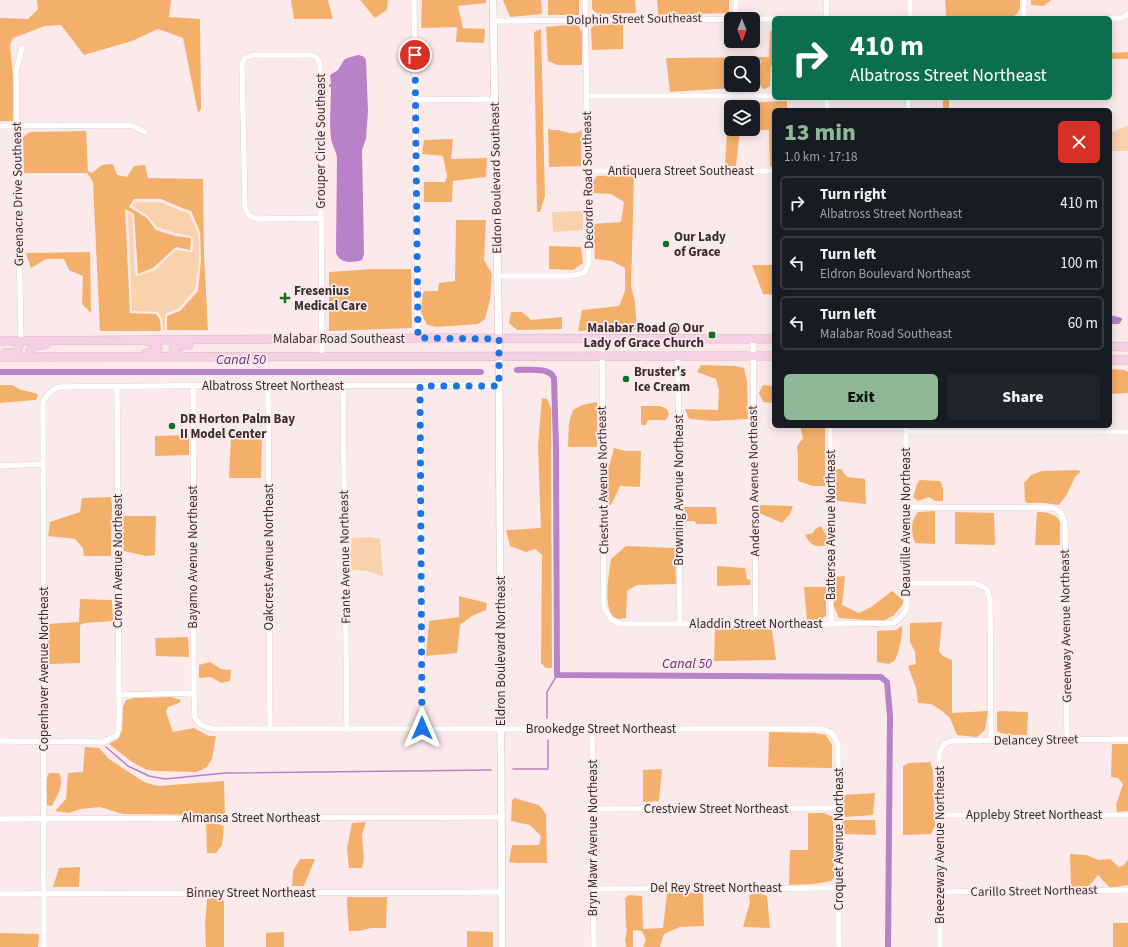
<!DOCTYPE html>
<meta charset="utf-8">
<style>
:root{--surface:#171b24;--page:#20242c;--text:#f1f3f6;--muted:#9ea1a6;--line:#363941;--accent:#8cb895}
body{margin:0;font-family:"Source Sans 3",sans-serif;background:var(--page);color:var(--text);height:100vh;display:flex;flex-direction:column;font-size:15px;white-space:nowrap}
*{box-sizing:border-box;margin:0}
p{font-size:13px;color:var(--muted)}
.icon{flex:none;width:22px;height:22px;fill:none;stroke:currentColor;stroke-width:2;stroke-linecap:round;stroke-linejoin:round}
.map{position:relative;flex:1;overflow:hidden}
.side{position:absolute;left:772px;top:108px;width:340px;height:320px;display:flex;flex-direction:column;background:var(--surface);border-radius:6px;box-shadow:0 2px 10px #0003}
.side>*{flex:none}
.hud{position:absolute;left:772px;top:16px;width:340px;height:84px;border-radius:6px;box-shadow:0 2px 10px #0003;background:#0b6e4f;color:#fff;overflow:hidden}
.needle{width:26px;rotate:179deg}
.fabs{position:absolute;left:724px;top:12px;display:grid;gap:8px}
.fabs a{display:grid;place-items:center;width:36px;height:36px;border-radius:6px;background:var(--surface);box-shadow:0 2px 10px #0003;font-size:20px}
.pin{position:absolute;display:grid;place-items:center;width:34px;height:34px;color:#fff;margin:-17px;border:2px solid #fff;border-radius:50%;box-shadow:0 1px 4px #0007}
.me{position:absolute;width:44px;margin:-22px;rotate:0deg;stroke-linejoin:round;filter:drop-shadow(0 0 3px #0008)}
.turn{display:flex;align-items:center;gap:14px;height:84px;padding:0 12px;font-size:18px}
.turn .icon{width:52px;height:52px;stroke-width:2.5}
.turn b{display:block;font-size:28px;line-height:34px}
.round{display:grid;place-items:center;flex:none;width:42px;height:42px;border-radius:6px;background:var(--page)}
.summary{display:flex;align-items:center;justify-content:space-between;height:68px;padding:0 12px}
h1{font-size:24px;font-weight:800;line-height:30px;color:var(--accent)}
.action{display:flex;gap:8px;margin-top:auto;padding:8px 12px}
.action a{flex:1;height:46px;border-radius:6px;background:var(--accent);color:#111;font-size:16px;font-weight:800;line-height:46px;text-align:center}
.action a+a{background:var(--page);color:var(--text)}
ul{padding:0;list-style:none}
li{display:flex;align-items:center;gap:12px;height:54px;margin:0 8px 6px;padding:0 4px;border:2px solid var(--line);border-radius:6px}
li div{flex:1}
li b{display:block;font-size:15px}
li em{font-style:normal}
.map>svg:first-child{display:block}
.green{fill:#f9d1aa}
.forest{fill:#f4b06b}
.water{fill:#b981c7}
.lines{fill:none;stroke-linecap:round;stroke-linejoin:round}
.stream{stroke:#b981c7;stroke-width:1.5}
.canal{stroke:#b981c7;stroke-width:6}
.minor-casing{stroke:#d4b8ba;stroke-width:6}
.tertiary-casing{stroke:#d4b8ba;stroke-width:8}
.secondary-casing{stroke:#d4b8ba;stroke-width:9}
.minor{stroke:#fff;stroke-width:5.5}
.tertiary{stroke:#fff;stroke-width:7}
.secondary{stroke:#f6d0e7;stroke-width:8}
.route{stroke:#1a73e8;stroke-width:7;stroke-dasharray:0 12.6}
.poi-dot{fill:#10711f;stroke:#fceaeb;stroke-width:1.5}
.labels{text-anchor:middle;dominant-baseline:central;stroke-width:3.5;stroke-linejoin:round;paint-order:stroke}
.street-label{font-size:13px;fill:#382c2d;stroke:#fceaeb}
.poi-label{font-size:13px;font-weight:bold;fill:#382c2d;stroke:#fceaeb;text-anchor:start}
.water-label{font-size:14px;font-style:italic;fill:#6c287c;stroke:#fceaeb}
</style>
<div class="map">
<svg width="1128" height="947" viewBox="0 0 1128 947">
<rect width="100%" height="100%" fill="#fceaeb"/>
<!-- green -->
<g class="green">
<polygon points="1128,125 1128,151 1110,151 1110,133"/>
<polygon points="135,202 160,202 181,211 189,213 198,232 199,260 195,289 179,308 165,314 165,330 163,330 162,319 158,312 132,311 128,213 132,215 135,274 137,276 155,270 176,250 192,252 193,250 193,238 191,236 175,233 157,227 148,216 132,206"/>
<polygon points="583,211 583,230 553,232 552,212"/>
<polygon points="370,537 380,539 383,576 366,571 352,570 350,557 352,538"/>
</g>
<!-- forest -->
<g class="forest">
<polygon points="37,0 171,0 169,17 200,19 201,109 198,113 183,38 158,29 132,41 84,55 61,25 45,26 13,38 10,45 13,76 13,121 0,121 0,18 28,19 38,9"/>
<polygon points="291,0 328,0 333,19 294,19"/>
<polygon points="360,0 388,0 387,10 375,18"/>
<polygon points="422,0 486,0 486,3 458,6 463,28 485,29 484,43 456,42 457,27 421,28"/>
<polygon points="503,0 541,0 542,14 510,17"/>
<rect x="548" y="0" width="31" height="15"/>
<polygon points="592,0 635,0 636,13 598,14 592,9"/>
<polygon points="657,0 729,0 729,13 658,15"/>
<polygon points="945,0 1020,0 1020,8 1018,13 1014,16 946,16"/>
<polygon points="1031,0 1051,0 1044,6 1031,5"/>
<polygon points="578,24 582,33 582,65 558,65 548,61 546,27"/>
<polygon points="623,24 623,49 592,50 591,29 594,25"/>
<polygon points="774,27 774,66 771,66 770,86 764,90 757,81 761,60 739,60 738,63 731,63 731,85 735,85 735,88 670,92 666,58 769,57 770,32"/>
<polygon points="541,29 545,196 540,212 537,212 534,32"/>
<polygon points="1128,52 1128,59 1110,59 1110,53"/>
<rect x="943" y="98" width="6" height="12"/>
<polygon points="787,101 787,110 774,110 774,166 770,166 769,130 740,131 736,166 725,166 727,133 732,132 732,129 753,129 753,107 731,107 731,117 730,103"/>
<path d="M548,129C551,130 555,130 558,130C567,132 573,136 582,130L581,166L549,167Z"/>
<polygon points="86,131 88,171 92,173 102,165 113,164 117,175 127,177 134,166 145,165 148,178 203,179 204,253 208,330 167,330 167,316 180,311 198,291 201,260 200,232 191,211 182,208 161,199 134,199 129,207 147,218 156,230 175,236 191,238 190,250 176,247 153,268 138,274 134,214 125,209 130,313 156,314 160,320 161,331 100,331 93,182 87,173 24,173 23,137 30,132"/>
<polygon points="453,139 451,159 487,158 486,177 453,181 452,202 424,202 424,182 445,182 447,176 443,156 422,154 424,140"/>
<polygon points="628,175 634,178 631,286 635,302 637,330 578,331 582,310 619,306 625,291 625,268 612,261 595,259 593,224 621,222 624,202 611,194 591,193 593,181 597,176"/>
<polygon points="456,220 486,220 484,260 492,274 490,300 485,319 478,324 437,327 427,325 421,312 423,293 425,291 438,291 439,283 455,281"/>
<polygon points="549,246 581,247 583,263 573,270 549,269"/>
<polygon points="90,252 91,313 82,304 83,276 69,270 64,259 46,259 31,268 26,253"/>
<polygon points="752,265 774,265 774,295 763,294"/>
<polygon points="373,269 411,269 412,328 329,331 329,272"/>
<polygon points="511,312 522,312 531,320 562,317 562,329 517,330 509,323"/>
<polygon points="701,365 736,366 744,368 747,381 748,419 714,421 689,419 685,409 718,410 719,390 716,379 697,372"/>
<polygon points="1110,369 1124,370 1128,372 1128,393 1110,394"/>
<polygon points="0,385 12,385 21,390 35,393 38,395 36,400 0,403"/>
<polygon points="763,385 774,386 774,403 763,402 759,393"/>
<polygon points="542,398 547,399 551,408 552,668 546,668 541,663 542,555 535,549 526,552 510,546 506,530 541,528 538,446"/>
<polygon points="597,402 597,447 568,447 569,423 573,410 582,405"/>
<polygon points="641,406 660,406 667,409 669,414 666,420 648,420 646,425 641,425"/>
<polygon points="800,426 825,426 825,486 813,486 798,481 798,456 797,446 803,438"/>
<polygon points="189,435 189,455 155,456 155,436"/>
<polygon points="231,438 262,438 261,478 229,478"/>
<polygon points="614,448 626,451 641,451 640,487 620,486 611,505 606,506 608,470"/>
<polygon points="835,469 841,469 847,477 865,479 866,504 838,501 836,498"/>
<polygon points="1076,470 1081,471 1075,477 1067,494 1059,505 1044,503 1027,503 1025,501 1024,483 1031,475 1042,471"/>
<polygon points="920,480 940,481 943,489 943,501 935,501 929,497 918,501 913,497 917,484"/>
<polygon points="111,497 112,505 111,556 84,556 83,548 75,539 48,536 50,522 80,512 82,498"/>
<polygon points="760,505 793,506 790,514 782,523 759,513"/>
<polygon points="684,507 716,507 717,524 697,524 694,521 685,521"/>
<path d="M935,511V544L915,543C911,532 910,522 918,512Z"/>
<polygon points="955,512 994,513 995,545 955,544"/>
<path d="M1037,512C1046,512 1051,513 1058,518L1060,523V545H1035Z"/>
<polygon points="122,516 156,516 155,555 146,556 124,551 120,541"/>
<path d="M821,526L827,537V545C816,548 811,546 805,535L813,533L816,528Z"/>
<path d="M626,546L675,548L676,584L637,585L627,591L626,618L619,619C618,619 614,617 613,616C603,604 609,574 611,559Z"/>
<polygon points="717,566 745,568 747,579 751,580 750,585 717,586"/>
<polygon points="845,576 842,605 859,613 871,607 892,591 905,602 893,616 883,621 839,618 834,607 834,577"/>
<polygon points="804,587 826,587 826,616 821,619 807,620"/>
<polygon points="459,596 487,603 486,610 472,616 460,625 457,653 426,656 429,621 459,617"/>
<polygon points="80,599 112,600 113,621 84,623 80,625 80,663 49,664 47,624 79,622"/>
<polygon points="942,622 939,651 943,656 952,660 952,713 988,711 985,730 977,737 957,735 950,718 941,710 931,704 918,703 916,688 908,666 916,664 915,652 910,642 910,623"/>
<path d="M902,626C903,633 899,656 894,661C894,661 889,664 889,664L877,662V631L896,630Z"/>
<polygon points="715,628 763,628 772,630 776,660 714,661"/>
<polygon points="188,637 189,657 156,656 155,638"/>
<polygon points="210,662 221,669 231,670 230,681 221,683 211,677 199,678 199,665"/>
<polygon points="171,697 181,700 179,703 168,707 166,712 173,732 194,728 209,736 216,736 212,759 207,767 197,772 155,771 145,769 132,762 109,744 118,739 122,731 123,707 126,700 134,698"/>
<path d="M999,711L1028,712L1027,735C1016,735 1006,736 997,731V713Z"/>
<polygon points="769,732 815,733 826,735 832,745 832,768 768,767"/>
<polygon points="1112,744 1128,744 1128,811 1117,812 1116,805 1123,784 1118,778 1111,777"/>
<polygon points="85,747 99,748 109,759 144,782 158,786 224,781 225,815 123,814 100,807 81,809 69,813 55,811 66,799 68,773 83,772"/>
<polygon points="930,762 933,771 935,826 931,834 903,835 903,766 909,763"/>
<polygon points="662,769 659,801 643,802 643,770"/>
<path d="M49,773H59C65,784 57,796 52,806L47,805L46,780Z"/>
<polygon points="875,793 873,815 846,817 843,815 843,795"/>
<polygon points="514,798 539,805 546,814 547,863 516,863 509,862 512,845 539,845 541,836 530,825 511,821 512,801"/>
<polygon points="808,813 824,813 833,817 834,877 831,881 814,884 789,885 790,850 808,850"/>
<polygon points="842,820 875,820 876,835 842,834"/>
<polygon points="206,822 218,824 224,826 222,845 216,853 207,853"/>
<polygon points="366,822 362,835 364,859 362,868 349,868 347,848 352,823"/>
<polygon points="1070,854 1086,855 1099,860 1110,859 1119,867 1124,865 1128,860 1128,885 1110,888 1098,875 1089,886 1071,887"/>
<polygon points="300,859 315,859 304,886 292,886 293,871"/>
<polygon points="80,867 79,887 53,887 58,871 59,868"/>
<polygon points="667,893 703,893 704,926 680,927 664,934 660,947 643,947 646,940 642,931 633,930 633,947 626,947 625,940 627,930 626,927 625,898 629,895 642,896 643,929 663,928"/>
<polygon points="758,893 767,896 770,928 743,927 750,902 749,895"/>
<polygon points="347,897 387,897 386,928 371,928 359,931 349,931 347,904"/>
<polygon points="217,898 224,901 224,947 206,947 205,926 207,899"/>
<rect x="1113" y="923" width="15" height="24"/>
<polygon points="467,931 493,932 493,947 467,947"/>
<polygon points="284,932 284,947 266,947 266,933"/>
<polygon points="0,933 39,934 38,947 0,947"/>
</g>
<!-- water -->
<g class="water">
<path d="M358,55C363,56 364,56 366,60L368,111L366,139L362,150L364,254L362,260C353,263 340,264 336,253L337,157C336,151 332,145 331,139C329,122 331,104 331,87H329V84H331L330,75L338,70L344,60L347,58Z"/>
<polygon points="1110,315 1122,318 1122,320 1119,324 1110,324"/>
</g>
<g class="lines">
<!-- stream -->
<g class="stream">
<polyline points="547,718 547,692 557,675"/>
<polyline points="106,747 128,766 149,776 165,779 225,773 491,770"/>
<polyline points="513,769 548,769 548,740"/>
</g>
<!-- canal -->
<g class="canal">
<path d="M517,370C527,370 550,367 554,378L556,448L557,675L881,677L887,682L890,716L888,947"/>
<polyline points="0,372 481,372"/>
</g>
<defs>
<g id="minor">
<polyline points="414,0 418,338"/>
<polyline points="736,0 736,18"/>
<polyline points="826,0 827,18"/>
<polyline points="910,0 910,18"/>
<polyline points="1024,0 1024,18"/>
<polyline points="1110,18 1122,18 1128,14"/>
<polyline points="493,21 774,19"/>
<polyline points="587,96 774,96"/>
<polyline points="827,98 827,110"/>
<polyline points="416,100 495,99"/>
<polyline points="908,110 909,98"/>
<polyline points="0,126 131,125 145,132"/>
<polyline points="588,171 774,171"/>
<polyline points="322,218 258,219 249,216 245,208 242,64 245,58 253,55 312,55 317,58 320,64 322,357"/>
<polyline points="497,276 571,276 584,273 589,264 588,171 585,0"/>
<polyline points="602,339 604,608 611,619 620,624 831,624 894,623 901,617 906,611 906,426"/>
<polyline points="753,339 756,624"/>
<polyline points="21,341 16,72 22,48"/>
<polyline points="678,357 680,624"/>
<polyline points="268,385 270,728"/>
<polyline points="193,386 194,693 195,718 201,725 213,729 823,729 832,733 838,743 839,947"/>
<polyline points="343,386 347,729"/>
<polyline points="420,386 422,728"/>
<polyline points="830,426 831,624"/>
<polyline points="906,432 1128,432"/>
<polyline points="0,466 43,464"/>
<polyline points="906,507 1054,508 1061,513 1065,523 1067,739"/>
<polyline points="906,583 974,583 987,589 990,600 991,740"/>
<polyline points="119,695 194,693"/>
<polyline points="592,729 594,947"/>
<polyline points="0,741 103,742 117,735 119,725 119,695 117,387"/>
<polyline points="593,809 839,808"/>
<polyline points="939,815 1128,815"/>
<polyline points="0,819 502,817"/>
<polyline points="593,889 839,888"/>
<polyline points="940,892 1128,890"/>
<polyline points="0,894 502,892"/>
<polyline points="44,947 43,402 49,393 58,387 268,385 499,386"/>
<polyline points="940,947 939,754 944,744 951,741 1128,739"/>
</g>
<polyline id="tertiary" points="493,0 499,356 502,947"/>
<g id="secondary">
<polyline points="0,341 142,340 418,338 774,339"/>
<polyline points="1110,346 1128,347"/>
<polyline points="5,353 16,352 18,349 21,341"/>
<polyline points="146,353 151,353 157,350 158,347 157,345 149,342"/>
<polyline points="31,354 30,350 34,346 45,345"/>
<path d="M181,356L174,352L173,348C178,345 183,345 189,345"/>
<polyline points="0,357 774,356"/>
<polyline points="1110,360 1128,360"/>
</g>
</defs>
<!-- minor casing -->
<use href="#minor" class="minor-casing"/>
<!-- tertiary casing -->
<use href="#tertiary" class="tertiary-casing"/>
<!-- secondary casing -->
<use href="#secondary" class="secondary-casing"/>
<!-- minor -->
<use href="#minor" class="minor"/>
<!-- tertiary -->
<use href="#tertiary" class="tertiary"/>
<!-- secondary -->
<use href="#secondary" class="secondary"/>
</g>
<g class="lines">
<!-- route -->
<polyline class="route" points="415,55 418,338 499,339 499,386 420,386 422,728"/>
</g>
<!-- markers -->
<g class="poi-dot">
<circle cx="666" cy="244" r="4"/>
<path d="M283 292h4v4h4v4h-4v4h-4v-4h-4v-4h4z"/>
<rect x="708" y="331" width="8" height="8" rx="2"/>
<circle cx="626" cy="379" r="4"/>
<circle cx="172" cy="426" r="4"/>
</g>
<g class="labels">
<!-- street labels -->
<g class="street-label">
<text transform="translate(634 19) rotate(-1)">Dolphin Street Southeast</text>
<text transform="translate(321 141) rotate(-90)">Grouper Circle Southeast</text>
<text x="681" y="171">Antiquera Street Southeast</text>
<text transform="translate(496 178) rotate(-91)">Eldron Boulevard Southeast</text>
<text transform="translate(588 180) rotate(-91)">Decordre Road Southeast</text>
<text transform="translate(18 194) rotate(-91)">Greenacre Drive Southeast</text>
<text x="339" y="339">Malabar Road Southeast</text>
<text x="273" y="386">Albatross Street Northeast</text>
<text transform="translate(603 480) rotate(-91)">Chestnut Avenue Northeast</text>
<text transform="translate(754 481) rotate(-91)">Anderson Avenue Northeast</text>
<text transform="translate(679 490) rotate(-90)">Browning Avenue Northeast</text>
<text transform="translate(906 522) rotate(-90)">Deauville Avenue Northeast</text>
<text transform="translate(831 525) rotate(-90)">Battersea Avenue Northeast</text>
<text transform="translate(193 557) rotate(-90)">Bayamo Avenue Northeast</text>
<text transform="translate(269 557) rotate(-90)">Oakcrest Avenue Northeast</text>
<text transform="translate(345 557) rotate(-91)">Frante Avenue Northeast</text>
<text transform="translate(118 561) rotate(-90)">Crown Avenue Northeast</text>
<text x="756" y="624">Aladdin Street Northeast</text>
<text transform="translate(1066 626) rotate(-91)">Greenway Avenue Northeast</text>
<text transform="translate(501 651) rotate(-90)">Eldron Boulevard Northeast</text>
<text transform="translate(44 669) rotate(-90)">Copenhaver Avenue Northeast</text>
<text x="601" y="729">Brookedge Street Northeast</text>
<text transform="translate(1036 740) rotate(-1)">Delancey Street</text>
<text x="716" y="809">Crestview Street Northeast</text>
<text x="1034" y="815">Appleby Street Northeast</text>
<text x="251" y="818">Almansa Street Northeast</text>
<text transform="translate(593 838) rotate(-90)">Bryn Mawr Avenue Northeast</text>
<text transform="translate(839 839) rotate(-90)">Croquet Avenue Northeast</text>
<text transform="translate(940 845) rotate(-90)">Breezeway Avenue Northeast</text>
<text x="716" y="888">Del Rey Street Northeast</text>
<text transform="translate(1034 891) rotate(-1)">Carillo Street Northeast</text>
<text x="251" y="893">Binney Street Northeast</text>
</g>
<!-- poi labels -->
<g class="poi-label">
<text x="674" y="237">Our Lady<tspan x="674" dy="15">of Grace</tspan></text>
<text x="294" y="291">Fresenius<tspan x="294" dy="15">Medical Care</tspan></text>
<text x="704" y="328" text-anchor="end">Malabar Road @ Our<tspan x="704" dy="15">Lady of Grace Church</tspan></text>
<text x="634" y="372">Bruster's<tspan x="634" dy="15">Ice Cream</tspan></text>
<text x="180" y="419">DR Horton Palm Bay<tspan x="180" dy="15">II Model Center</tspan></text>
</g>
<!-- water labels -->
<g class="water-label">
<text x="241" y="360">Canal 50</text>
<text x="687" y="664">Canal 50</text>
</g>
</g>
</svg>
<div class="fabs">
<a><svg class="needle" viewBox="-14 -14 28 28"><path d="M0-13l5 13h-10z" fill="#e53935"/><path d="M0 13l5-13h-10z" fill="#9ea1a6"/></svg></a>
<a><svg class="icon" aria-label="search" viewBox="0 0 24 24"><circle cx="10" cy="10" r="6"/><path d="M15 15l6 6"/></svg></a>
<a><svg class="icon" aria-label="layers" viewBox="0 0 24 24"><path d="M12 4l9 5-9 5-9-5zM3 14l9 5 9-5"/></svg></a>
</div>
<div class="pin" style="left:415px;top:55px;background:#d93025"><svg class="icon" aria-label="arrive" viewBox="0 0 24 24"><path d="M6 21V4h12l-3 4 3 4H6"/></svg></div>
<svg class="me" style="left:422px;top:728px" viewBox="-20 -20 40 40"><path d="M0-17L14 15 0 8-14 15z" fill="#1a73e8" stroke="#fff" stroke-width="4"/></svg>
<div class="hud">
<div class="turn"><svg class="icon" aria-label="right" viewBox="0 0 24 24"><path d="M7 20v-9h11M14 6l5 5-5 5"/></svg><div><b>410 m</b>Albatross Street Northeast</div></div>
</div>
<section class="side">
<div class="summary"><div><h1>13 min</h1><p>1.0 km · 17:18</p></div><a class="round" style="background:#d93025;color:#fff"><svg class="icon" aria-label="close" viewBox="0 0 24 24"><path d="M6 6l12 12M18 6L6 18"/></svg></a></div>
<ul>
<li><svg class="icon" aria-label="right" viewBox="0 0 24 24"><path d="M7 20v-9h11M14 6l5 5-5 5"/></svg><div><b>Turn right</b><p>Albatross Street Northeast</p></div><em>410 m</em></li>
<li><svg class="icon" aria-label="left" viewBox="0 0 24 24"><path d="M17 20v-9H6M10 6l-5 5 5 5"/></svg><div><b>Turn left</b><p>Eldron Boulevard Northeast</p></div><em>100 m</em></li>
<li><svg class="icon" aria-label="left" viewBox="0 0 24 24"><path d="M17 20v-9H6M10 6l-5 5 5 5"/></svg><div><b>Turn left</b><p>Malabar Road Southeast</p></div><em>60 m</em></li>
</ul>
<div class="action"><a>Exit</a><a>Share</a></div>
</section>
</div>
